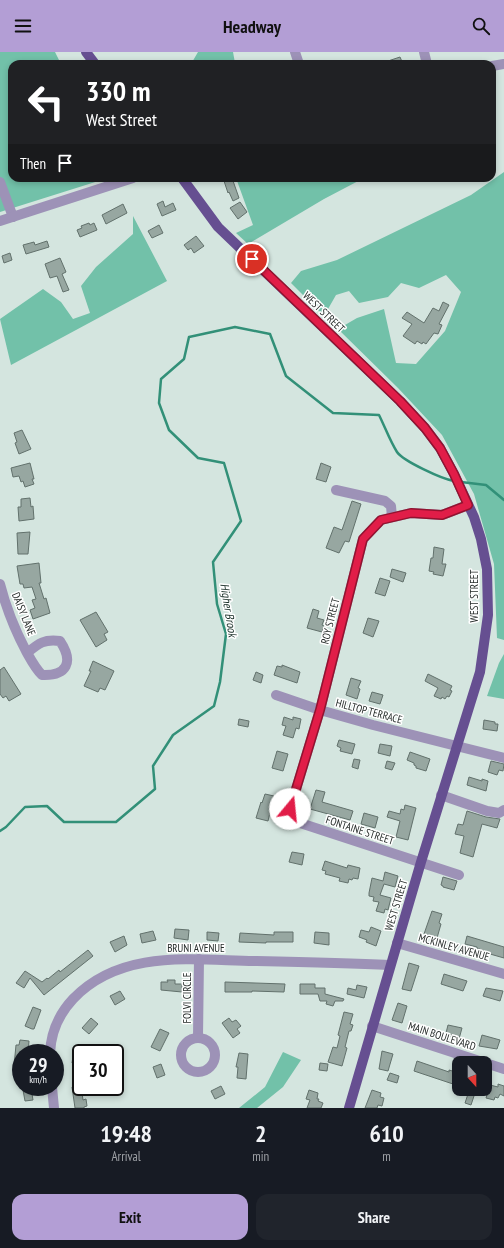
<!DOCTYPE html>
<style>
:root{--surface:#171b24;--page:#20242c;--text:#f1f3f6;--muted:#9ea1a6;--accent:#b39ed5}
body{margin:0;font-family:"PT Sans Narrow",sans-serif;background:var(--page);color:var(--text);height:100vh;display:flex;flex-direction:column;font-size:15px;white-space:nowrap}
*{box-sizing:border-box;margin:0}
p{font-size:13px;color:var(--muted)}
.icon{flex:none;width:22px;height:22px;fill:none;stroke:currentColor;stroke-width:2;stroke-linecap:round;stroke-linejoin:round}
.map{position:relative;height:1056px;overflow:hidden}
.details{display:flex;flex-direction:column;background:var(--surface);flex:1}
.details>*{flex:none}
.guide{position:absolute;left:8px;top:8px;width:488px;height:122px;border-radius:12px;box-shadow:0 2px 6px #0003;background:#202124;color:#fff;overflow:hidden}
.needle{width:26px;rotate:159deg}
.fabs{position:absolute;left:452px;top:1004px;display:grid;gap:8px}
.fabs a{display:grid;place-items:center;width:40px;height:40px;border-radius:8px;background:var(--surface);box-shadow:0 2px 6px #0003;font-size:20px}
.speed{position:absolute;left:12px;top:992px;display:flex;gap:8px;font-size:20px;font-weight:700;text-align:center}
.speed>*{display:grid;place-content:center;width:52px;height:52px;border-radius:50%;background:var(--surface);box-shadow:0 2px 6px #0003;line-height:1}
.speed small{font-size:10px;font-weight:400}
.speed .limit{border:2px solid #111;border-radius:6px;background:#fff;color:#111}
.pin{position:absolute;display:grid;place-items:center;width:34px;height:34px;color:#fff;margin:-17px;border:2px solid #fff;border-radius:50%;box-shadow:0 1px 4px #0007}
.me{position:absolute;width:44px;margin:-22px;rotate:17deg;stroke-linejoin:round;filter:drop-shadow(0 0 3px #0008)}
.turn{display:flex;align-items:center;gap:14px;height:84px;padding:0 12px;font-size:18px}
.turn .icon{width:52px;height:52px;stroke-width:2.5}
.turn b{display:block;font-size:28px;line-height:34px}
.then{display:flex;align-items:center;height:38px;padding:0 12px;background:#0003;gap:8px;font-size:15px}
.eta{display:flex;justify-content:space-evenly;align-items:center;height:68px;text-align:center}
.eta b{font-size:24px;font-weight:700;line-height:28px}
.cta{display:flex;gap:8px;margin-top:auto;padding:8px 12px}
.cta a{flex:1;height:46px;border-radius:12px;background:var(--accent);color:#111;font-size:16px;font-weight:700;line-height:46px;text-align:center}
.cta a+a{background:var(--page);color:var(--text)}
header{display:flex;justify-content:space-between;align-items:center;height:52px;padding:0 12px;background:var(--accent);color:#111;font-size:18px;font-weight:700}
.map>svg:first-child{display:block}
.green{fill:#72c1a9}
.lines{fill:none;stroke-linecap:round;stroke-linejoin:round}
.stream{stroke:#329078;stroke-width:2.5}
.building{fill:#97a7a1;stroke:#62716c}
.minor{stroke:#9d92b7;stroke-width:10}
.major{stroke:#664f91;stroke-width:10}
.route-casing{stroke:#92132f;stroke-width:10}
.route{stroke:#e11d48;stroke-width:7}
.labels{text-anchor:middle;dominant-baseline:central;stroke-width:3;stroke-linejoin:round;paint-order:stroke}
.street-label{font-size:11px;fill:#262c2a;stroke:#fff}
.water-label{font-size:12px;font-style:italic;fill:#1a2f28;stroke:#fff}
</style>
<header><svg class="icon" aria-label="menu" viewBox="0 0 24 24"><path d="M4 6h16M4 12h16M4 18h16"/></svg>Headway<svg class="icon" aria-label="search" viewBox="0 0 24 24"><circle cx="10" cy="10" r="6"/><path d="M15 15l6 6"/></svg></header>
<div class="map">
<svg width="504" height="1056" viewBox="0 0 504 1056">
<rect width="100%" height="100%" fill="#d4e5df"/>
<!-- green -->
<g class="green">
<polygon points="0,0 55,0 61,12 12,12 12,126 108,126 0,160"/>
<polygon points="198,0 233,0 235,11 215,8 211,12 191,12"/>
<polygon points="504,120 504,588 497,586 494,512 474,442 442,383 398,336 338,277 357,266 384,257 396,311 416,312 445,279 461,240 446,223 419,236 401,231 388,245 359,251 349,239 336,243 324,264 291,231 301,219 337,208 471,143"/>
<polygon points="236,126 364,126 324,147 248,192 236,181 253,173"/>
<polygon points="133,164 167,229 11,313 0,267 43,237 61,250 73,267 90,261 81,234 96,215 133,182"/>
<polygon points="504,602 504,647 487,644 499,611"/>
<polygon points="283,1000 301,1008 283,1035 257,1056 239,1056 265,1035"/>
</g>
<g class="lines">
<!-- stream -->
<g class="stream">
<polyline points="461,430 486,433 504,448"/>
<path d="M0,779L6,775L25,755L47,754L64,770H116L155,737L153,714L173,683L214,654L220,630L226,582L217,552L213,510L241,469L224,411L198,406L169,378L159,351L161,327L184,307L189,285L235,275L270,282L286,324L333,361L379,363C385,375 390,389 397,400C403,409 442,427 454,429"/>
</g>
</g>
<!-- building -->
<g class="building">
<polygon points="400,5 403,12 382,12 382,11"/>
<polygon points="223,126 232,126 239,146 233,149 229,140 228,141"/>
<polygon points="163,149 165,155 173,151 176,158 162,164 157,152"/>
<polygon points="240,150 247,160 238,167 230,156"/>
<polygon points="123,152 127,161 106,172 102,163"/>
<polygon points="89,171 90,173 94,171 97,178 80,185 77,178 82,176 81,174"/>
<polygon points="159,173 163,181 152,186 148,179"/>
<polygon points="196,184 204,194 194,201 191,196 188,198 184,193"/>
<polygon points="47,189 49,195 26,202 23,193 34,190 35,193"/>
<polygon points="10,201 12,208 4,211 2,204"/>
<polygon points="60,206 66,220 62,222 69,238 63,240 57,224 50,226 45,212"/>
<polygon points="443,250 449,253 439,272 442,273 438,282 434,281 426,292 423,290 422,292 417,289 415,292 403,284 412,272 402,266 407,260 424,271 433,256 439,259"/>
<polygon points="22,378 31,397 19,402 15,391 17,390 14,381"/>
<polygon points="30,411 34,427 32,427 34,432 25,435 23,429 21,430 19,424 13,425 11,416"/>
<polygon points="321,411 331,415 326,430 316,427"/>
<polygon points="30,446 31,455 33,454 34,467 19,469 18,455 21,455 21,447"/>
<polygon points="352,449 361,452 349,490 345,489 339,501 326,496 334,475 342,478"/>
<polygon points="30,480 28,502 18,502 17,481"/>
<polygon points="434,495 444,497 442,512 446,512 443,524 433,522 434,520 429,519 431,506 433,506"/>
<polygon points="39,511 41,531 39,531 44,547 46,546 50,561 33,567 30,558 35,556 32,548 36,547 32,535 24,536 23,532 20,532 17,514"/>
<polygon points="392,517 406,521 403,530 390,525"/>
<polygon points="380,526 390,529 385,544 375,541"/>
<polygon points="313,557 319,559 317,566 324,568 322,573 324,574 322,580 307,576"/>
<polygon points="96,560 108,580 104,582 107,588 96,595 80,568"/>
<polygon points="368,566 379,569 373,585 363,581"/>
<polygon points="93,609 114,619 105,638 100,636 98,640 84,634 91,619 89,619"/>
<polygon points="282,613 300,620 297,631 274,623 277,614 282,615"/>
<polygon points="4,615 21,642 9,649 6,644 3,646 0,642 0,618"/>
<polygon points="256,620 263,623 261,631 253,628"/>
<polygon points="428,622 452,634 450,638 452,639 449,645 447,644 445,647 442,645 441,647 434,644 438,636 425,629"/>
<polygon points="351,626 361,629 358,636 360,637 357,647 346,643"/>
<polygon points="372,640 383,643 380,652 369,649"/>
<polygon points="284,665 293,668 293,665 301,667 299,677 296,676 293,686 283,683 286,674 282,673"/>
<polygon points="239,667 249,669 248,675 238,673"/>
<polygon points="484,668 495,670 495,672 498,672 497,679 483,677"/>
<polygon points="339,688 355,692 352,702 340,699 341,696 337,694"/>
<polygon points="380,692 392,694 390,704 378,701"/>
<polygon points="277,699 288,702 283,719 272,716"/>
<polygon points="410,700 430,707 426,719 416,716 416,714 414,713 414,711 407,708"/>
<polygon points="354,707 360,708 358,717 352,715"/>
<polygon points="387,709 395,711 392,718 385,716"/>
<polygon points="491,709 504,712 503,719 499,718 497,723 488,720"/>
<polygon points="469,725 482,729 482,727 488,729 486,739 467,733"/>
<polygon points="316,738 325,740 322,750 353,759 350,768 310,757"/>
<polygon points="265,742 274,744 268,769 256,766 261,750 262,751"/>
<polygon points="405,753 416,756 408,788 396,785 400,769 387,765 389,759 400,762 401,757 404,758"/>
<polygon points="467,759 486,765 500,767 497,776 482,772 473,805 460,801 464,784 455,782 458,772 463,773"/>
<polygon points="364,761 378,765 375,776 361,772"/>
<polygon points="292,800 304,802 302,813 289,810"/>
<polygon points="325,809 347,816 348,813 360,816 358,827 353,826 352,828 349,827 348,831 339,829 340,826 325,822 326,819 322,818"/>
<polygon points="385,820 398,824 395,835 384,832 380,843 391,846 388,858 385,857 384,861 376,859 379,850 373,849 374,845 369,844 369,841 372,826 383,829"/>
<polygon points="443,825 457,829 454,838 443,835 443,834 441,833"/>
<polygon points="432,859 442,862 439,871 441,872 437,886 424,882"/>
<polygon points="371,875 381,879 376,894 366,890 367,888 359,885 361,878 369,880"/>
<polygon points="175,877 189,878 188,888 174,886"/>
<polygon points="153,879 156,888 142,891 140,882"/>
<polygon points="207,880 219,881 218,889 207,888"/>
<polygon points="274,880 293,880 293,890 266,890 266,891 239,890 240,881 274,883"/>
<polygon points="315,880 329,881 329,893 314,891"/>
<polygon points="124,884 127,893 115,900 110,890"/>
<polygon points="467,884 504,895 504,906 483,900 484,899 477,896 477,895 465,892"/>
<polygon points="88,898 93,904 44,943 30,926 24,936 16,931 25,919 42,930 47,926 48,927 59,918 60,920"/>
<polygon points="409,911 419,914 411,939 402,937"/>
<polygon points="444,922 467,929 463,939 441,932"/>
<polygon points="167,928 175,928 175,932 182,932 182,940 161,938 161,930 168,930"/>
<polygon points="225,930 285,932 284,940 252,939 252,940 225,940"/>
<polygon points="300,932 315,932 315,936 325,936 325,942 344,947 343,949 335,949 333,954 326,952 327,949 320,949 318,942 300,942"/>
<polygon points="357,933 367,935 364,946 347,942 348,936 356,938"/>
<polygon points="486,936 503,939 500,949 483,944"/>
<polygon points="120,939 125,947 115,953 110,944"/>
<polygon points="398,951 407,954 402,971 392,968"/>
<polygon points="33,955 41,958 34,977 32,977 25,974"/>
<polygon points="344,960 353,962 350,972 353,973 351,979 349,979 345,995 347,996 342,1014 328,1010 333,995 337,996 340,984 338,983"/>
<polygon points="91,966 98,972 89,982 82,976"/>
<polygon points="229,966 232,970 236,968 241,974 237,977 240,981 233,986 222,971"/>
<polygon points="448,973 462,976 459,987 451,985 452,983 446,981"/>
<polygon points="160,977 169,981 160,999 151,995"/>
<polygon points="482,983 500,988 497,997 479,994"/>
<polygon points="20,988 29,989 28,1001 21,1001 21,1015 14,1014 16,993 19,993"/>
<polygon points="74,998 81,999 81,1012 72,1011"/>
<polygon points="382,999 393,1002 388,1019 379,1017"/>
<polygon points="239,1001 248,1002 246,1027 237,1026 238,1015 236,1015"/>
<polygon points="417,1009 449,1020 449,1018 459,1021 459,1032 457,1031 456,1033 414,1019"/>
<polygon points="320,1011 328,1012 327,1019 319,1018"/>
<polygon points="161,1012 165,1023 157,1026 153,1015"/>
<polygon points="390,1021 399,1024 397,1031 387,1028"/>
<polygon points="498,1032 504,1034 504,1044 500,1042 498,1046 495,1045 494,1048 486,1046 490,1033 498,1035"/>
<polygon points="81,1033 83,1048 86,1047 87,1054 84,1055 84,1056 75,1056 72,1035"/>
<polygon points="221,1034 225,1042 215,1047 211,1039"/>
<polygon points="31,1036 33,1048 25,1049 23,1038"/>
<polygon points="309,1038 318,1041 317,1047 319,1047 318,1049 323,1051 321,1056 307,1056 310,1048 306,1047"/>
<polygon points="372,1038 381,1041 380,1045 384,1046 382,1054 378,1053 377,1056 365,1056"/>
<polygon points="468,1042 474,1044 471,1053 465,1051"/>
</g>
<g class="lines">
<!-- minor -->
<g class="minor">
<polyline points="295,0 299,12"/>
<polyline points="424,0 427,12"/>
<polyline points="492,14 504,12"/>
<polyline points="0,130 13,165"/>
<polyline points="0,169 133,126"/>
<polyline points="336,438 385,449 391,454 392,465"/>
<path d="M0,532C6,556 15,578 26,599C31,608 35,616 42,623C67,624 74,610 60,589C44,587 39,591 27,601"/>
<polyline points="276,643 320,658 373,673 504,706"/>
<polyline points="441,743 487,759 499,761 504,758"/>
<polyline points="459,823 291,768 290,757 320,658 363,487 381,468 411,461 442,463 468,453"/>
<polyline points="397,891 504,922"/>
<polyline points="372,974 504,1017"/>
<polyline points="198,985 199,907"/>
<circle cx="198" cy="1003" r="17"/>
<path d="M50,1001C51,980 59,962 73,947C121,897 191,908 254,909C299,910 345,911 390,913"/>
<polyline points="52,1035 54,1056"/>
</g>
<!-- major -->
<g class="major">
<polyline points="86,0 95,12"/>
<polyline points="182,126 218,175 400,349 425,376 440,396 454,422 474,465 481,487 487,517 488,563 480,620 421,810 349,1056"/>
</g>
</g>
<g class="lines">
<defs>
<polyline id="route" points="252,207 400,349 425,376 440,396 454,422 468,453 442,463 411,461 381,468 363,487 320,658 290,757"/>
</defs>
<!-- route casing -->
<use href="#route" class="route-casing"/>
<!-- route -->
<use href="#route" class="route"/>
</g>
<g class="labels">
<!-- street labels -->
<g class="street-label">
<text transform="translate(324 260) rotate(44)">WEST STREET</text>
<text transform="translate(474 544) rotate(-90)">WEST STREET</text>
<text transform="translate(24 562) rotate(68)">DAISY LANE</text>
<text transform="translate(330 569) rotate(-76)">ROY STREET</text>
<text transform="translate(369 659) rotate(15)">HILLTOP TERRACE</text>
<text transform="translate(360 778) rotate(18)">FONTAINE STREET</text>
<text transform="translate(396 853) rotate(-73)">WEST STREET</text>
<text transform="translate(454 895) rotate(16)">MCKINLEY AVENUE</text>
<text x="196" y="896">BRUNI AVENUE</text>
<text transform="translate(187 946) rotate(-90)">FOLVI CIRCLE</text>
<text transform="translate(442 984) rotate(18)">MAIN BOULEVARD</text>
</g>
<!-- water labels -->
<g class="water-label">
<text transform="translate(229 558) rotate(81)">Higher Brook</text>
</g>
</g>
</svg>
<div class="fabs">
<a><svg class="needle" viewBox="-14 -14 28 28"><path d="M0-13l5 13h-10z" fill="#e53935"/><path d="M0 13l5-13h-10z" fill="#9ea1a6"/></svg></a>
</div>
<div class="speed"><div>29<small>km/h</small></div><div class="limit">30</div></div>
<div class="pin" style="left:252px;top:207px;background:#d93025"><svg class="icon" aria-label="arrive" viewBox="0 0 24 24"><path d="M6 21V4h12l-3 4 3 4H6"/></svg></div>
<svg class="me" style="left:290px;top:757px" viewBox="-20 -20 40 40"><circle r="19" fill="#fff"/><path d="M0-13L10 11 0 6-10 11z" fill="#e11d48"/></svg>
<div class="guide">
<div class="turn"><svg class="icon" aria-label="left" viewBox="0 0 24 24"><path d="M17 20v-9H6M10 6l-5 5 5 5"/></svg><div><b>330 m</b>West Street</div></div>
<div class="then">Then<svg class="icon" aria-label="arrive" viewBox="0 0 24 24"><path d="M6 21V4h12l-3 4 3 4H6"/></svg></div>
</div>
</div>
<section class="details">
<div class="eta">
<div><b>19:48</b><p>Arrival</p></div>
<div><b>2</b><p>min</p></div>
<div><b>610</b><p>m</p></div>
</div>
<div class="cta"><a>Exit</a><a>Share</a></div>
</section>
